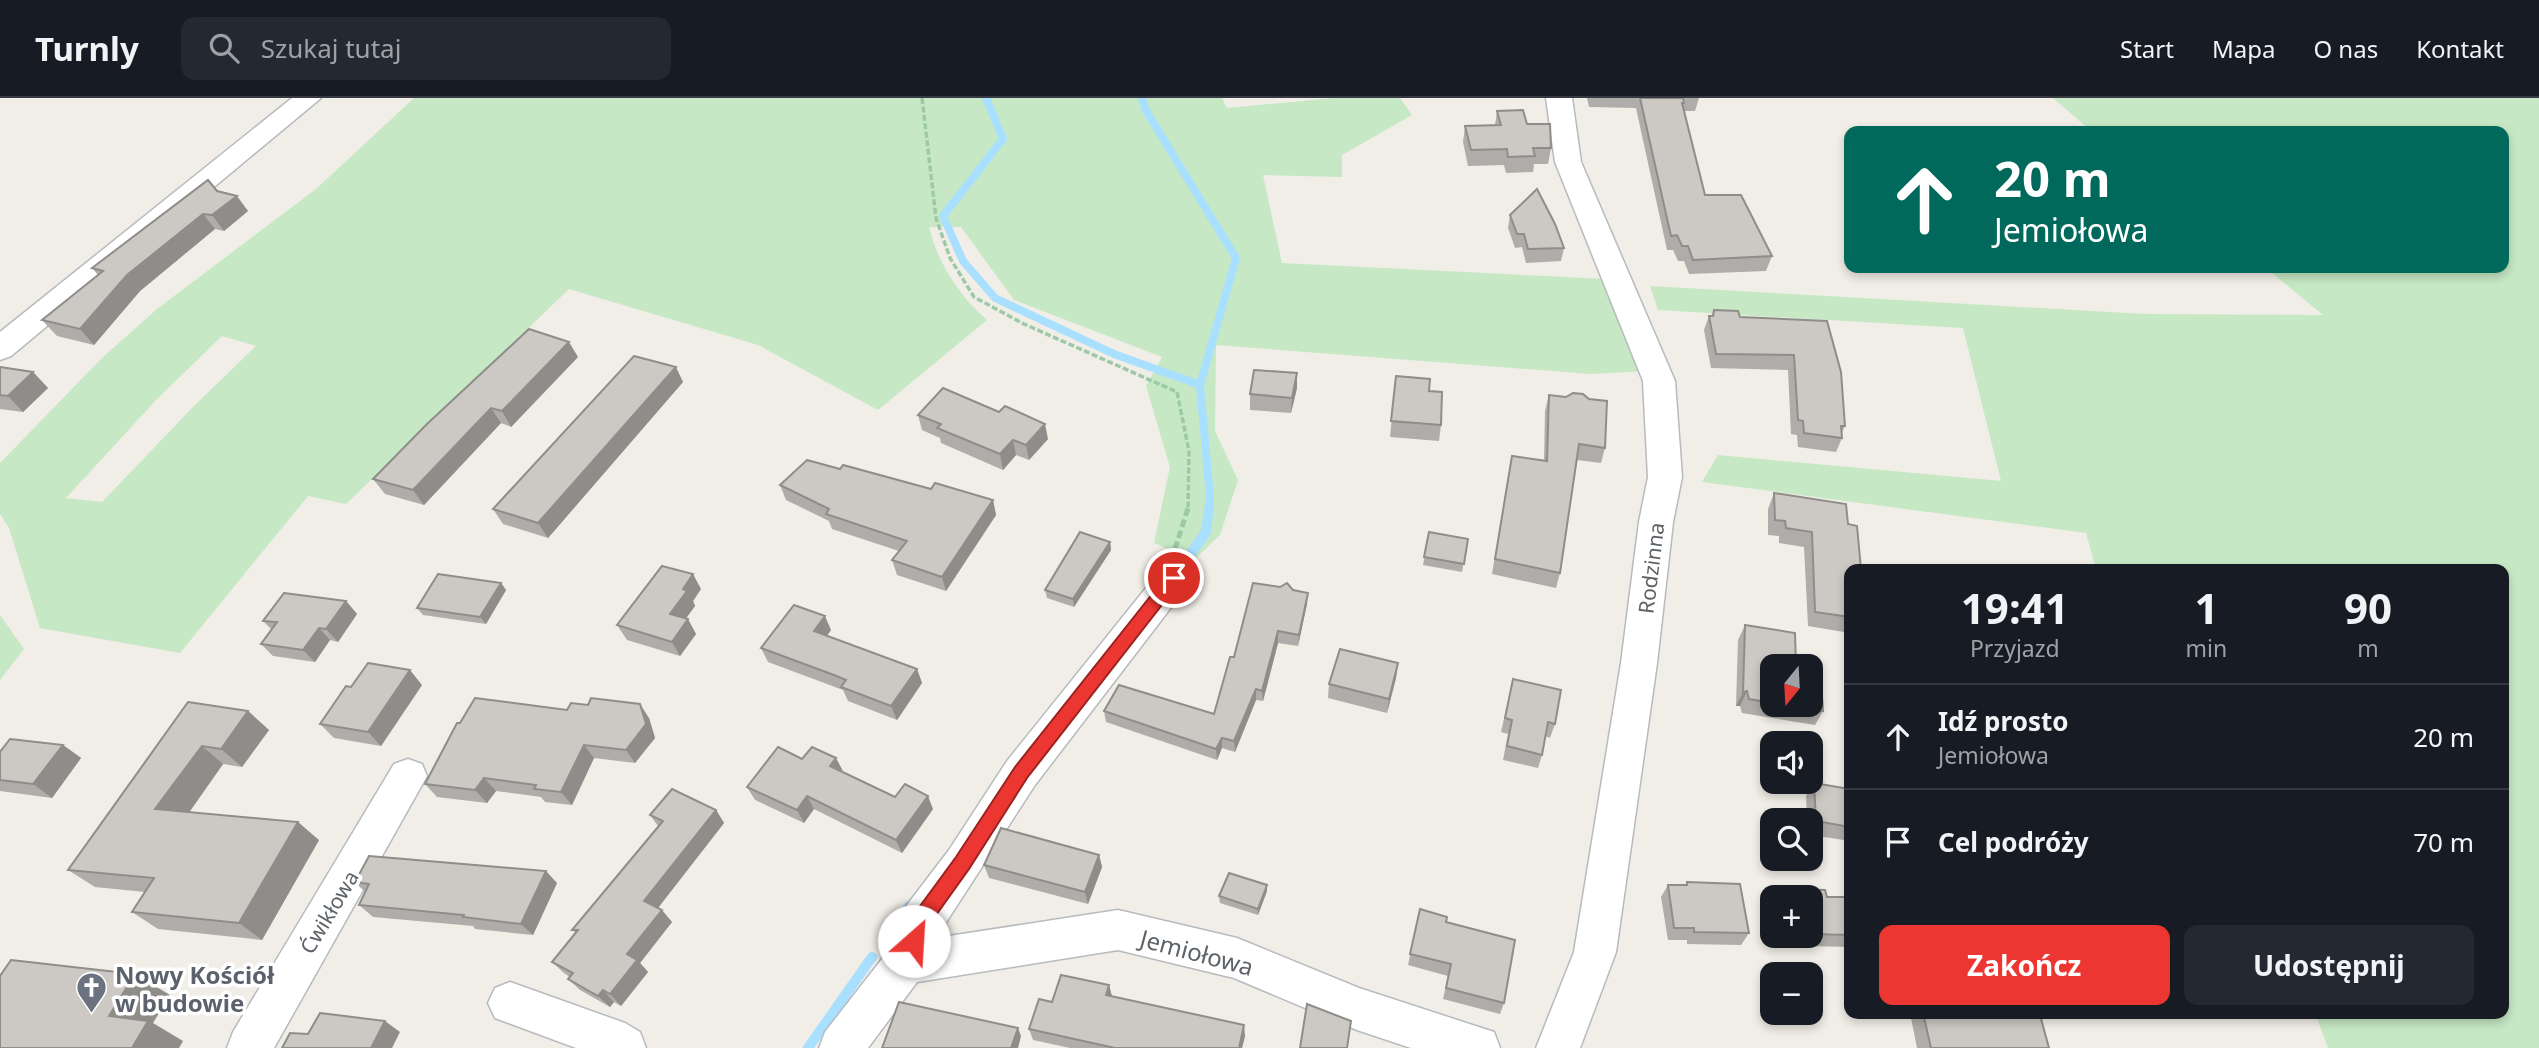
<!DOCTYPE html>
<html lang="pl">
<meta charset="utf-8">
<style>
:root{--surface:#171b24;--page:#242831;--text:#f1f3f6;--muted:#9ea1a6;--line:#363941;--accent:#ec3632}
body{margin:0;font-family:"Noto Sans",sans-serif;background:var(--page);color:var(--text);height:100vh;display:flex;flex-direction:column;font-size:26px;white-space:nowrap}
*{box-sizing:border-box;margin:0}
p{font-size:23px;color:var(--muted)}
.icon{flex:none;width:38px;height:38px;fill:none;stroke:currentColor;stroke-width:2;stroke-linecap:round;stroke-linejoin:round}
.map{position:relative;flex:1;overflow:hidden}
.side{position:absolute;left:1844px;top:466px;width:665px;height:455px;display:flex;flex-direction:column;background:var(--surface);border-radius:14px;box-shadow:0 4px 10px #0003}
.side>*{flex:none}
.guide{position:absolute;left:1844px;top:28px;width:665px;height:147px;border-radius:14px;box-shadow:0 4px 10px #0003;background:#00695c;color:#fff;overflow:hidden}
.needle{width:46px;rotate:198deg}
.tools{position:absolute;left:1760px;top:556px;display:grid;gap:14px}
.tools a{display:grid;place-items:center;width:63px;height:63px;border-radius:14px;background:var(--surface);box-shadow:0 4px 10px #0003;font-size:35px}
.pin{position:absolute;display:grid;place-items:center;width:60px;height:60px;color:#fff;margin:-30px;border:4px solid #fff;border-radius:50%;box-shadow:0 2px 7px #0007}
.me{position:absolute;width:77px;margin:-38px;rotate:26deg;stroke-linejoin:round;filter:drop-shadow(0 0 5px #0008)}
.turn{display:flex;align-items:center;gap:24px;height:147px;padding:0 35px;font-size:32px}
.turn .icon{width:91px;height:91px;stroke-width:2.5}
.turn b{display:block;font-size:49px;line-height:60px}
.eta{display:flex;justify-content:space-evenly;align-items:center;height:119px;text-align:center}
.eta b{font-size:42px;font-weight:700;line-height:49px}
.primary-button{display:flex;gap:14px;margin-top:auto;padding:14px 35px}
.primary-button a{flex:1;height:80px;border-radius:14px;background:var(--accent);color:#fff;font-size:28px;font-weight:700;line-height:80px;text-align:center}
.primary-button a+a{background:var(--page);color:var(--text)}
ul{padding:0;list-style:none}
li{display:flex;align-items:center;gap:21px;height:105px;padding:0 35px;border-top:2px solid var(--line)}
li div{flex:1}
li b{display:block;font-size:26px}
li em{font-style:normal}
header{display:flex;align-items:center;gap:42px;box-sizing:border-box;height:98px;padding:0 35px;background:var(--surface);border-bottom:2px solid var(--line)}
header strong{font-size:33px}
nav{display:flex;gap:38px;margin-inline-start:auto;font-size:24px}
.search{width:490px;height:63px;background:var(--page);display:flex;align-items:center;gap:18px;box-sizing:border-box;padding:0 24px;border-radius:14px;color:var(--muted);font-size:26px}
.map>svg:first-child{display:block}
.green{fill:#c6e8c4;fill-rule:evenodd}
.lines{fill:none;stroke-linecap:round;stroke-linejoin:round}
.stream-far1{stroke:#a9dfff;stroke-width:8}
.stream{stroke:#a9dfff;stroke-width:10}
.minor-casing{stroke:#b7babe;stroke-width:3}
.path-far1{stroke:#9dc9a7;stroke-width:3.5;stroke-dasharray:6 2.5;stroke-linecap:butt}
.path{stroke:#9dc9a7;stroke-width:5;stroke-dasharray:8 3.5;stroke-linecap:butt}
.minor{fill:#fff;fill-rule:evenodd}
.wall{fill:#afada9}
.shaded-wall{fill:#8f8d89}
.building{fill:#ccc9c4;stroke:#8f8d89;stroke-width:2}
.route{fill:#ec3632;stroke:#992320;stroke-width:2}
.labels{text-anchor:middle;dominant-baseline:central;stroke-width:7;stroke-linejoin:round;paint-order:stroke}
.street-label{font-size:21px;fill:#5e6368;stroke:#fff}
.near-street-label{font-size:24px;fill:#5e6368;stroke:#fff}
.near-worship-label{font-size:24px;font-weight:bold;fill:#5b616d;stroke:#fff;text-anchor:start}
</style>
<header>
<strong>Turnly</strong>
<div class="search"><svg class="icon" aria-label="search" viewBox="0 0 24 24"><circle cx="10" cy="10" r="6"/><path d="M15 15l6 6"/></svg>Szukaj tutaj</div>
<nav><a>Start</a><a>Mapa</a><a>O nas</a><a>Kontakt</a></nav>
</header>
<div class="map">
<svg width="2539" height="950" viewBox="0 0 2539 950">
<rect width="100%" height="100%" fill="#f1eee7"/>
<!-- green -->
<g class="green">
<path d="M414,0H1222L1227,10L1334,0H1400L1412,17L1342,57V79L1263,77L1282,165L1607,181L1644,273L1591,276L1216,247L1215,333L1238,382L1220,437L1194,462L1154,445L1170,369L1146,288L1162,259L1014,202L961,129H929C938,165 959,198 987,222L878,312L758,247L569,191L346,406L308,398L180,555L40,530L9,430L0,416V365L102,260L157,211L316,91ZM222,238L256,248L193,309L102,404L66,400L157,301Z"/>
<polygon points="2053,0 2539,0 2539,950 2328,950 2315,915 2504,915 2504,471 2096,471 2086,435 1702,384 1718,357 2001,383 1963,230 1658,212 1650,188 2145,216 2323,217 2266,170 2504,170 2504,33 2091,33"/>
<polygon points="0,517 24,551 0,582"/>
</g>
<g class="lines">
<!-- stream-far1 -->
<g class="stream-far1">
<polyline points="986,0 1003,41 943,118 963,163 995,200 1114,256 1200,287"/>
<polyline points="1142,0 1145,11 1236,160 1200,287 1210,399 1209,412"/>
</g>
<!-- stream -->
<g class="stream">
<polyline points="1174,479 1206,434 1209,410"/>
<polyline points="892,834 909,808"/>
<polyline points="808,950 872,859"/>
</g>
<defs>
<g id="minor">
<polygon points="292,0 321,0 11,258 0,262 0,234"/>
<polygon points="1546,0 1572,0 1581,64 1675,283 1682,379 1673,424 1657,565 1616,854 1580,950 1536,950 1574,854 1621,565 1639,424 1648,379 1643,283 1555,64"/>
<polygon points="1174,466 1186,470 1192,480 1186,490 1035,687 936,840 1118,812 1237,840 1359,890 1494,934 1500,950 1411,950 1357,932 1234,880 1118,852 917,884 868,950 819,950 825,934 889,852 907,807 949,752 1007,663 1162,470"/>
<polygon points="408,661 422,666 427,678 274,950 227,950 233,934 394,666"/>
<polygon points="510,884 625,925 640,934 646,950 576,950 495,920 488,905 495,890"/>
</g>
</defs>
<!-- minor casing -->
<use href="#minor" class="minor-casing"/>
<!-- path-far1 -->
<polyline class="path-far1" points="922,0 936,120 950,160 974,199 1024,226 1177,294 1189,353 1188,412"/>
<!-- path -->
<polyline class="path" points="1175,451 1188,410"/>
<!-- minor -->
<use href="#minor" class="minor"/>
</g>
<!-- wall -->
<g class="wall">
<polygon points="1587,0 1699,0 1695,13 1684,13 1705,97 1772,158 1766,173 1689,176 1684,163 1678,163 1673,152 1667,152 1636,10 1589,9"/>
<polygon points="1497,13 1527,26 1551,50 1548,66 1534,66 1533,74 1506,75 1504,67 1468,68 1463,44 1465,28 1495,27"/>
<polygon points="217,93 248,113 224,133 215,131 140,193 94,247 57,238 42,222 98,177 92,170"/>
<polygon points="1510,117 1564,150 1561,163 1526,165 1522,149 1515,150 1508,130"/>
<polygon points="1714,212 1740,219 1827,223 1845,328 1842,335 1842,340 1836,354 1798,349 1797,337 1791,336 1788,272 1711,270 1704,232 1709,218 1712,218"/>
<polygon points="578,259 511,329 501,325 424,407 385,396 373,381 427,326"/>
<polygon points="0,269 33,274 48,290 23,314 0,311"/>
<polygon points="1297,275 1297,290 1291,315 1250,312 1250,296"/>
<polygon points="1396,278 1429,293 1441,327 1439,343 1390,339"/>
<polygon points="683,284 548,440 503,426 493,411"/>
<polygon points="1549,297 1605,350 1601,365 1577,362 1560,475 1556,490 1492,476 1509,373 1544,363 1545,313"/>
<polygon points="918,317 1048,341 1029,362 1016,357 1003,372 941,345 940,340 922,332"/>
<polygon points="840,371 931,391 993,402 996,417 946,493 897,477 892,462 899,453 832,431 829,423 786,402 780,387"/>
<polygon points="1774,395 1848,426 1850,535 1808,528 1804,449 1779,445 1779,438 1768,437 1768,411"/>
<polygon points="1429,434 1468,441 1462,474 1423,467"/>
<polygon points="1110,444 1111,452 1074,509 1047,500 1045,492"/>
<polygon points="501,485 506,492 486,526 423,517 417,510"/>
<polygon points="701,491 693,503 695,508 686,520 696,536 680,558 627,542 617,527"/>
<polygon points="1293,492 1307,506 1298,548 1278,545 1263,603 1256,602 1235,654 1222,650 1217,662 1106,624 1104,613 1214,616 1234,559"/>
<polygon points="346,503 357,516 338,544 330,542 315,564 273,558 261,546 272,532 263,523"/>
<polygon points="1745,527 1773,569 1773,607 1811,607 1823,613 1815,627 1742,615 1740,608 1736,608 1738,542"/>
<polygon points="831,532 827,538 917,571 922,585 897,622 848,603 843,592 768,564 761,550"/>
<polygon points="1398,565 1396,580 1387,615 1328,600 1329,586"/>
<polygon points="1513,581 1555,626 1550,640 1545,638 1542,657 1538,670 1503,662 1508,636 1501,634"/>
<polygon points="422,587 381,648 334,640 320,626 351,589"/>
<polygon points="188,604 248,613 269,632 242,669 223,666 189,714 319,742 262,842 158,831 132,814 145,794 95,789 68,772"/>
<polygon points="567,612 649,620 655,640 635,665 594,660 572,707 545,704 541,699 496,693 487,705 437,699 425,686"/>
<polygon points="63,647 81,660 52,700 0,693 0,654"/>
<polygon points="802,661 842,674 895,699 933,711 902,755 814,711 804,725 755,702 747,689"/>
<polygon points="1814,685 1850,691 1850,743 1811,737 1811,723 1807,723 1806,698"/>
<polygon points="716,712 724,725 658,810 672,824 640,865 648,874 621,908 614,904 610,909 580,892 568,881 570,879 564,875 552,864 576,835 572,832 658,728 650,717"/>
<polygon points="1099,757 1102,769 1088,806 989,780 984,767"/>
<polygon points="355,784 557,785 533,837 475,831 473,828 373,819 359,807 365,794"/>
<polygon points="1687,784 1749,835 1741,847 1687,846 1687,842 1668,842 1661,799 1668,787 1685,787"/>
<polygon points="1792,791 1827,799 1850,799 1850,849 1803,848 1801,840 1792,840 1792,838 1811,838 1811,800 1786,800"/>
<polygon points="1267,793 1258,817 1220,805 1219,798"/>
<polygon points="1420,811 1446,824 1504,905 1500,916 1443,901 1448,878 1408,867"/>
<polygon points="1109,887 1112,898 1245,938 1242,950 1070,950 1033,942 1029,931"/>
<polygon points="1915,915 2017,915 2049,950 1917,950 1911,920"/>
</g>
<!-- shaded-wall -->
<g class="shaded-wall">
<polygon points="237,98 248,113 224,133 212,117"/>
<polygon points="203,116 215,131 140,193 94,247 80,231 127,177"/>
<polygon points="569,244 578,259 511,329 502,313"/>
<polygon points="676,269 683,284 548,440 538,425"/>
<polygon points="33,274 48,290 23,314 8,298"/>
<polygon points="1297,275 1297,290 1291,315 1292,300"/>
<polygon points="491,310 501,325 424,407 413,392"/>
<polygon points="1045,326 1048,341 1029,362 1026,347"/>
<polygon points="1013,342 1016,357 1003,372 1000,356"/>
<polygon points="993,402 996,417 946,493 942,479"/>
<polygon points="1110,444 1111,452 1074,509 1073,501"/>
<polygon points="693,476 701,491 693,503 695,508 679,530 670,516 683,491"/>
<polygon points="501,485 506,492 486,526 480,519"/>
<polygon points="1308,495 1307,506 1298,548 1299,537"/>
<polygon points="346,503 357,516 338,544 326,531"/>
<polygon points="825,518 831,532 820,547 814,533"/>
<polygon points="688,521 696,536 680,558 672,544"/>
<polygon points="319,530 330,542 315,564 303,552"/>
<polygon points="1278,533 1278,545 1263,603 1262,593"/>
<polygon points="1398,565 1396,580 1387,615 1389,601"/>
<polygon points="917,571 922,585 897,622 891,608"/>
<polygon points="410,572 422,587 381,648 368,634"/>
<polygon points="1256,591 1256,602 1235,654 1234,643"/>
<polygon points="1747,593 1740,608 1736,608 1743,594"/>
<polygon points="640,606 649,620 655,640 635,665 626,652"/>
<polygon points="248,613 269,632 242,669 221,651"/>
<polygon points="1222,640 1222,650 1217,662 1216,651"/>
<polygon points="63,647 81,660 52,700 33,686"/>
<polygon points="584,647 594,660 572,707 561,694"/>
<polygon points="202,648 223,666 179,729 155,711"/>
<polygon points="836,660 843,673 830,668"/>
<polygon points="484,680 496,693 487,705 475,692"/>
<polygon points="807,698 814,711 804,725 797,712"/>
<polygon points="928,698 933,711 902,755 896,742"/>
<polygon points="716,712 724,725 654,815 644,803"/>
<polygon points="298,724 319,742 262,842 239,825"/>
<polygon points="1099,757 1102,769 1088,806 1085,794"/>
<polygon points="546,773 557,785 533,837 521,826"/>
<polygon points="1267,787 1267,793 1258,817 1258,811"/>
<polygon points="662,812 672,824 640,865 648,874 621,908 610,896 627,856"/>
<polygon points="135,876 170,897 153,925 183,943 179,950 132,950 109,918"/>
<polygon points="1109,887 1112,899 1106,897"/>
<polygon points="603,892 614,904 610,909 598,898"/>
<polygon points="385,923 400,934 392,950 371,950"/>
<polygon points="1244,927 1245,938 1242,950 1239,950"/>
<polygon points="1018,930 1021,938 1018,950 1011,950"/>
</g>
<!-- building -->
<g class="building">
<polygon points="1640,0 1683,0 1684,5 1682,5 1705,97 1741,97 1772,158 1693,162 1688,148 1682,148 1677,137 1671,138"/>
<polygon points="1523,12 1527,26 1550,26 1551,50 1533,50 1535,58 1508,59 1507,51 1471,52 1465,28 1501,27 1497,13"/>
<polygon points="208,82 217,93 237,98 212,117 203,116 127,177 80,231 42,222 103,173 92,170"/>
<polygon points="1537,91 1555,126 1564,150 1528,151 1524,136 1517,136 1510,117"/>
<polygon points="1714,212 1738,213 1740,219 1827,223 1841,274 1845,328 1841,328 1842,340 1804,335 1803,323 1798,322 1794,257 1716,256 1709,218 1713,218"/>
<polygon points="529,231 569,244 502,313 491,310 413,392 373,381 427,326"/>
<polygon points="634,258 676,269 538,425 493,411"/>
<polygon points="0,269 33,274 8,298 0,297"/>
<polygon points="1254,272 1297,275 1292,300 1250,296"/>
<polygon points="1396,278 1430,281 1429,293 1442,294 1441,327 1391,323"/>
<polygon points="943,290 999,314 1005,308 1045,326 1026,347 1013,342 1000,356 937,330 941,326 918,317"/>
<polygon points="1573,295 1583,296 1589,301 1607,303 1605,350 1579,346 1560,475 1495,461 1512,358 1547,363 1549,297 1566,299"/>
<polygon points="807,362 840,371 843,367 931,391 935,385 993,402 942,479 892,462 907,443 826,416 829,411 780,387"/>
<polygon points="1774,395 1846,406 1848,426 1857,428 1861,471 1850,471 1850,519 1815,514 1812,434 1786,430 1785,423 1775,422"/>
<polygon points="1080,434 1110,444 1073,501 1045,492"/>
<polygon points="1429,434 1468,441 1464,466 1424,459"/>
<polygon points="662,468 693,476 683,491 687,493 670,516 688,521 672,544 617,527"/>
<polygon points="438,476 501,485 480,519 417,510"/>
<polygon points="1253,485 1280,489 1287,485 1293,492 1308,495 1299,537 1278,533 1262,593 1256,591 1234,643 1222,640 1216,651 1104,613 1119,587 1214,616 1230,559 1234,559"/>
<polygon points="284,495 346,503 326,531 319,530 303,552 261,546 277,524 263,523"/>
<polygon points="794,507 825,518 814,533 917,571 891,608 841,589 846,582 834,577 761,550"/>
<polygon points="1745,527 1795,535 1796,569 1773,569 1773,605 1749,601 1747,593 1743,594"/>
<polygon points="1340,551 1398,565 1389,601 1329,586"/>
<polygon points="368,565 410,572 368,634 320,626 346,588 351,589"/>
<polygon points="1513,581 1561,592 1555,626 1548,624 1542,657 1507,648 1512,622 1505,620"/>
<polygon points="1811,581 1821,583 1823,613 1787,607 1811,607"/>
<polygon points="475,600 567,612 571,605 588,607 591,600 640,606 646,626 626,652 584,647 561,694 534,691 536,687 484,680 475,692 425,686 457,625 460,625"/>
<polygon points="188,604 248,613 221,651 202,648 155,711 298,724 239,825 132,814 154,780 68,772"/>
<polygon points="10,641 63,647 33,686 0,682 0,654"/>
<polygon points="778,649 802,661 812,649 836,660 830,668 895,699 905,686 928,698 896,742 807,698 797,712 747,689"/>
<polygon points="1814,685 1850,691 1850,729 1816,723"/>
<polygon points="672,691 716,712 644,803 662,812 627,856 637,862 610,896 603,892 598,898 568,881 573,875 552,864 578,832 572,832 663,723 650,717"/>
<polygon points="1001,730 1099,757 1085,794 984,767"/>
<polygon points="369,758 546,773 521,826 463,819 464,817 359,807 369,786 355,784"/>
<polygon points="1229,775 1267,787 1258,811 1219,798"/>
<polygon points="1687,784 1740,786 1749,835 1694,834 1694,830 1674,830 1668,787 1687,787"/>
<polygon points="1792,791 1825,792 1827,799 1850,799 1850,837 1812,836 1811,800 1794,800"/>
<polygon points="1420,811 1447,819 1446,824 1515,842 1504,905 1446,890 1451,866 1410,856"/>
<polygon points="11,862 135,876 109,918 148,923 132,950 0,950 0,878"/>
<polygon points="1061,877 1109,887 1106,897 1244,927 1239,950 1115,950 1029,931 1039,901 1052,904"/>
<polygon points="899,904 1018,930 1011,950 882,950"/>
<polygon points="1307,906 1351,923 1347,950 1300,950"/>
<polygon points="320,915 385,923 371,950 282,950 290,935 308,936"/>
<polygon points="1923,915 2017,915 2040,917 2049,950 1931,950"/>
</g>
<!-- route -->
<polygon class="route" points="1174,474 1182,480 1179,485 1027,680 969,771 929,827 920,849 914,852 907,849 904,843 915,815 956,759 1015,669 1168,476"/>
<!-- icons -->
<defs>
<symbol id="church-pin" viewBox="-11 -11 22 30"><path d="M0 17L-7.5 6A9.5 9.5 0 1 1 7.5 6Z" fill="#6b7280" stroke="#fff"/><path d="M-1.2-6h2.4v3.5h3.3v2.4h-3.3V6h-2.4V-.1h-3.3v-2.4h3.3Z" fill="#fff"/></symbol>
</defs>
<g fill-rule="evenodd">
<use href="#church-pin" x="74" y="872" width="35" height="47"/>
</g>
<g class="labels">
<!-- street labels -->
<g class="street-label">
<text transform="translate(1651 470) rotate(-83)">Rodzinna</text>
<text transform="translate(329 814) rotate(-59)">Ćwikłowa</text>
</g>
<!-- near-street labels -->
<g class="near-street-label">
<text transform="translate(1197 854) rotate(15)">Jemiołowa</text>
</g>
<!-- near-worship labels -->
<g class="near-worship-label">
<text x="115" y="876">Nowy Kościół<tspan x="115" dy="28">w budowie</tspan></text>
</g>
</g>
</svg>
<div class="tools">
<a><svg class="needle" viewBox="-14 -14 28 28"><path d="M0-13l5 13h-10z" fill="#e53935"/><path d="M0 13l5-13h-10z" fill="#9ea1a6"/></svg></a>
<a><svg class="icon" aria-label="sound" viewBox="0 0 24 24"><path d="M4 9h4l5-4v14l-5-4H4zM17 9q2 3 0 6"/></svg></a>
<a><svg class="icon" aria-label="search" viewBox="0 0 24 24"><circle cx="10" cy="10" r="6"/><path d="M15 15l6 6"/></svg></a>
<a>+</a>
<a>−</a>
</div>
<div class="pin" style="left:1174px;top:480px;background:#d93025"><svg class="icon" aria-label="arrive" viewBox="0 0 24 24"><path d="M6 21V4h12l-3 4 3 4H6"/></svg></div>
<svg class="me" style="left:914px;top:843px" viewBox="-20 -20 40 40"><circle r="19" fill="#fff"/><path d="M0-13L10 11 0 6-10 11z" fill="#ec3632"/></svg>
<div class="guide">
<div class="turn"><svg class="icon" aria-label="ahead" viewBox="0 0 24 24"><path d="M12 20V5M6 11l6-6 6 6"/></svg><div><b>20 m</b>Jemiołowa</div></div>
</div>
<section class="side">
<div class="eta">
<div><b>19:41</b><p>Przyjazd</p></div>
<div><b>1</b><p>min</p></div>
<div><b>90</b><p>m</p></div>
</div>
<ul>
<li><svg class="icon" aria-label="ahead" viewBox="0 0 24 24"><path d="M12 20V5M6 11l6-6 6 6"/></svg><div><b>Idź prosto</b><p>Jemiołowa</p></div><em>20 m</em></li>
<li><svg class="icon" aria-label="arrive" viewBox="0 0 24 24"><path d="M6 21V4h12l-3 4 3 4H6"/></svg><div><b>Cel podróży</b></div><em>70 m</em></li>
</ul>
<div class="primary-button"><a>Zakończ</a><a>Udostępnij</a></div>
</section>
</div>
